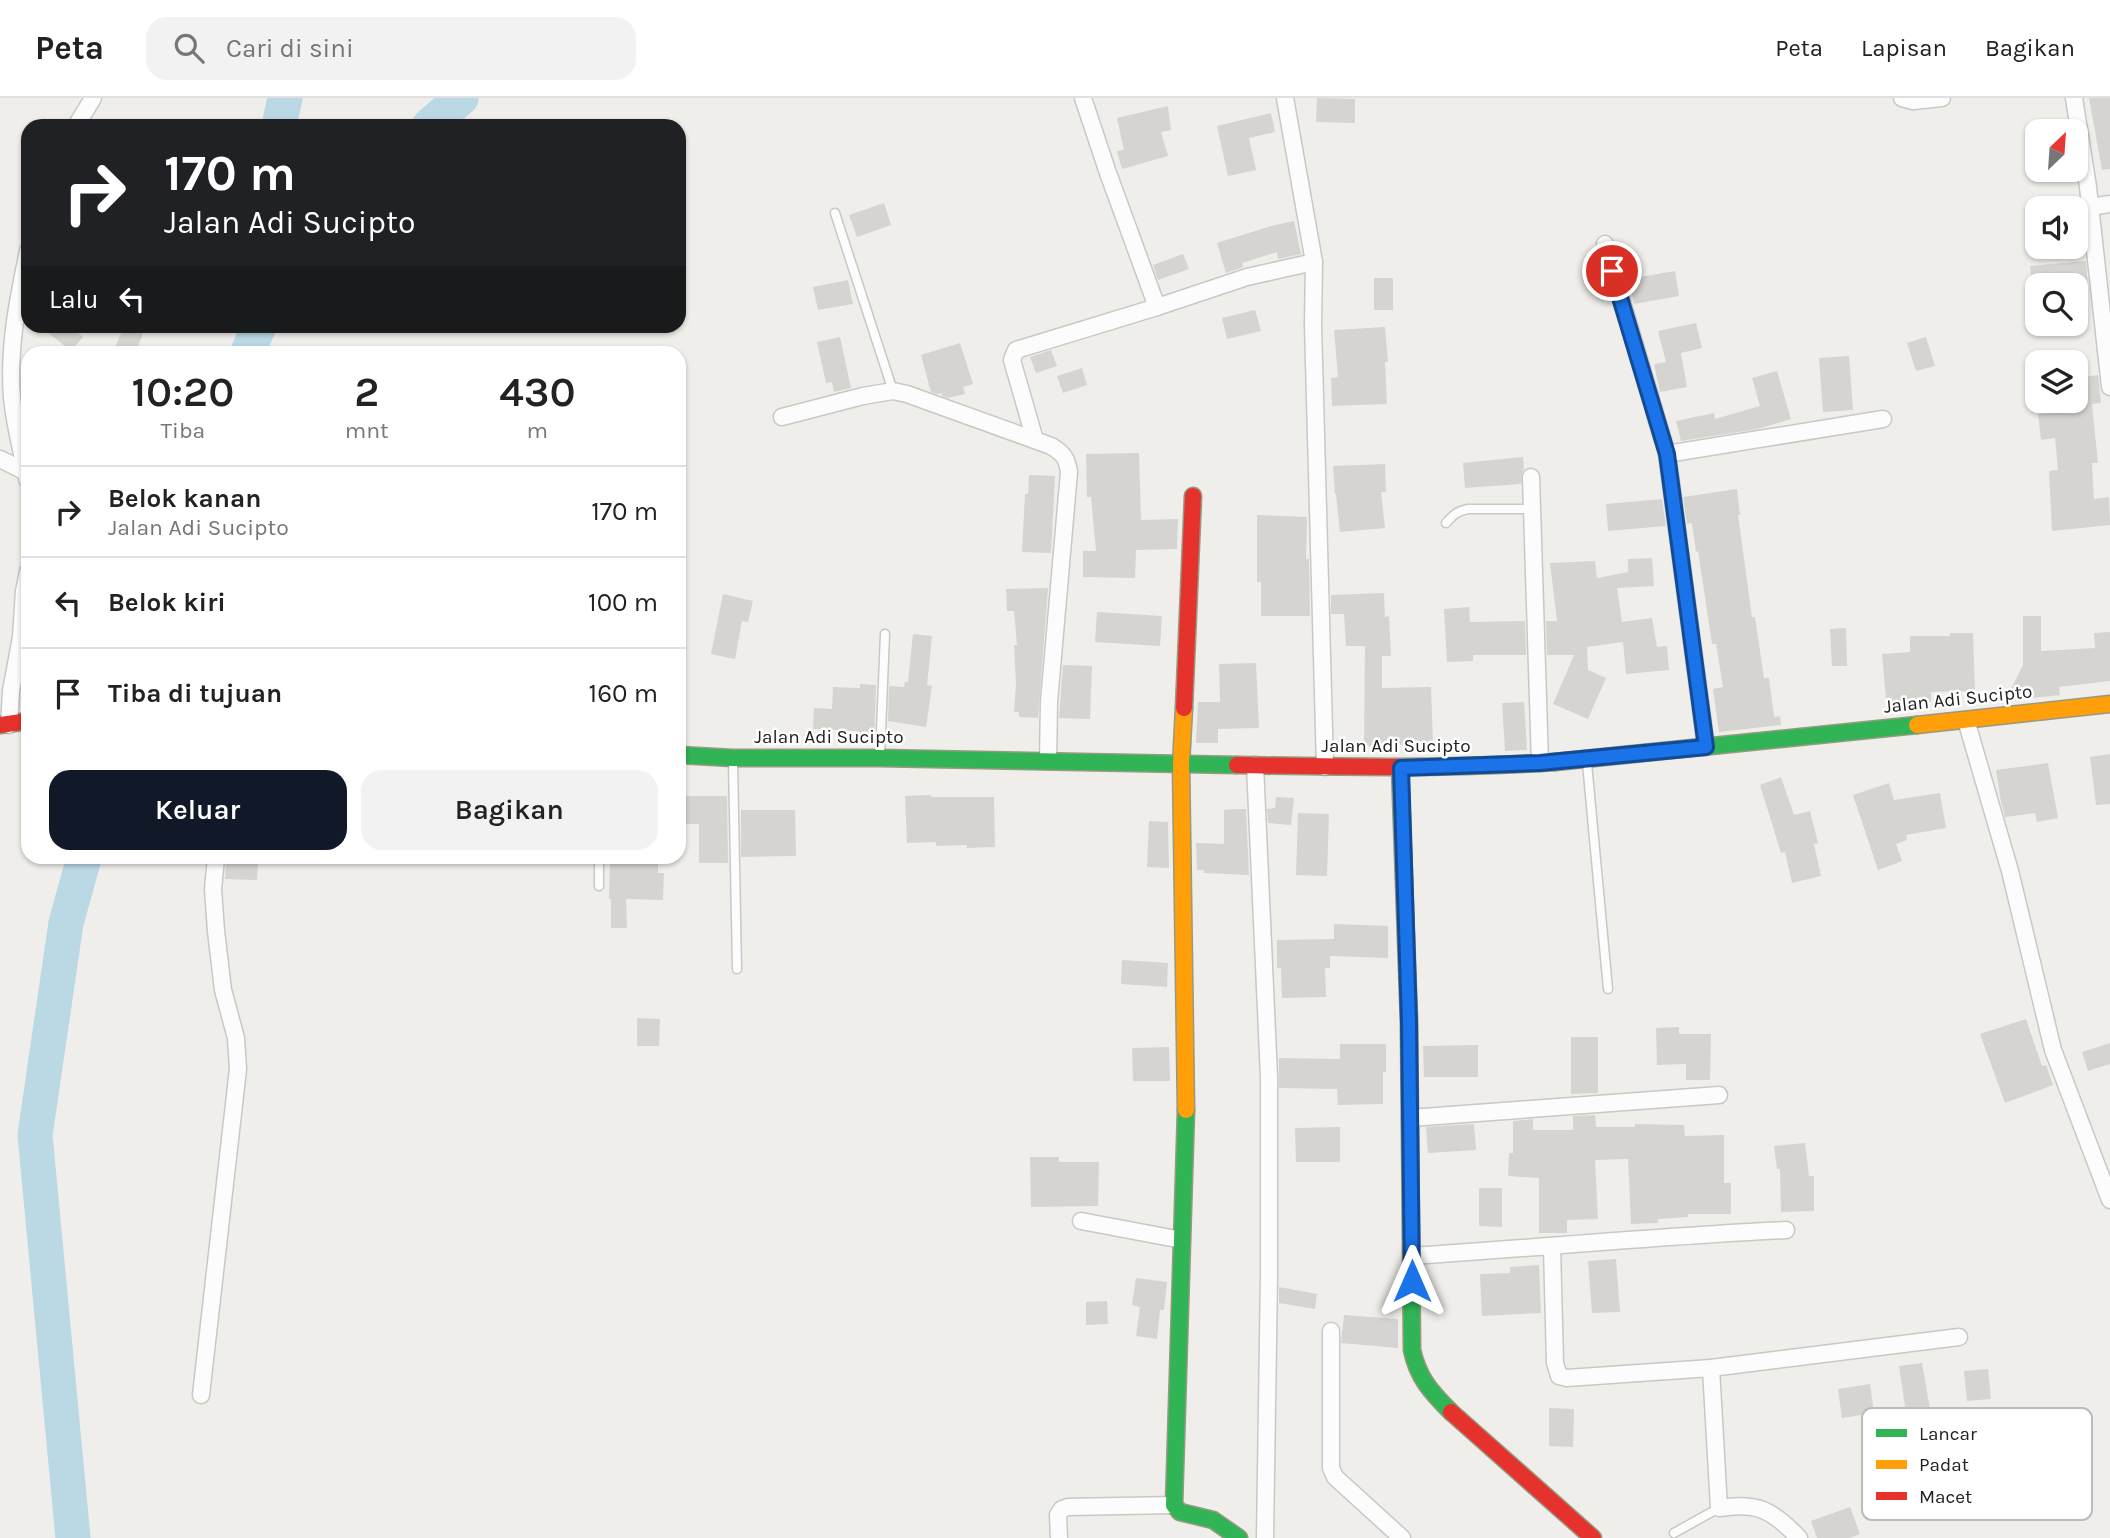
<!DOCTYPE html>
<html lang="id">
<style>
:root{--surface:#fff;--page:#f2f2f2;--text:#222;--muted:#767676;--line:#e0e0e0;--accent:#111827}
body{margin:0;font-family:Karla,sans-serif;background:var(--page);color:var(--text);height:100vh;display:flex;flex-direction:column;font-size:26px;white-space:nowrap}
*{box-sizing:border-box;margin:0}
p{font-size:23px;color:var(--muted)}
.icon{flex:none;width:38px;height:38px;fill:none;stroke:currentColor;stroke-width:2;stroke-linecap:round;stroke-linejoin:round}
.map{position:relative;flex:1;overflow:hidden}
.drawer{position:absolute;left:21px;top:248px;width:665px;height:518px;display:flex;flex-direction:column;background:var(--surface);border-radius:21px;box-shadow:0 2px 5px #0004}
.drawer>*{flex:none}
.hud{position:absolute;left:21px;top:21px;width:665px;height:214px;border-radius:21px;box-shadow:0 2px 5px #0004;background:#202124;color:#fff;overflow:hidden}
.needle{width:46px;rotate:25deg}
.fabs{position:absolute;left:2025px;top:21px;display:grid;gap:14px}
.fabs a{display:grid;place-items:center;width:63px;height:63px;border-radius:14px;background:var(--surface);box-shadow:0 2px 5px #0004;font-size:35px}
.pin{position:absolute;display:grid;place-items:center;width:60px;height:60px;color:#fff;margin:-30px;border:4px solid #fff;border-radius:50%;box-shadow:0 2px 7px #0007}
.me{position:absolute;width:77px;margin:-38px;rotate:0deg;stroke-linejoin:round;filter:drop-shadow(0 0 5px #0008)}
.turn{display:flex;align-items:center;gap:24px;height:147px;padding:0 28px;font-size:32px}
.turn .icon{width:91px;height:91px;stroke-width:2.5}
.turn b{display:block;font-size:49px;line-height:60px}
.then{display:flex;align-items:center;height:66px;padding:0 28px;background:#0003;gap:14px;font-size:26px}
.eta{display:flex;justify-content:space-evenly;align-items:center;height:119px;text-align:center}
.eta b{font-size:42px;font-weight:600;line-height:49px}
.button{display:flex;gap:14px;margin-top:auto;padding:14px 28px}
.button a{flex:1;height:80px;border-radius:21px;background:var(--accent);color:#fff;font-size:28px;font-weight:600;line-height:80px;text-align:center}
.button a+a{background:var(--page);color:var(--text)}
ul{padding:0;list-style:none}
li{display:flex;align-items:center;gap:21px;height:91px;padding:0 28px;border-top:2px solid var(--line)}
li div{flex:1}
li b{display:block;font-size:26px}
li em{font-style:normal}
header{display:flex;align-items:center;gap:42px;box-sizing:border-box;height:98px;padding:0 35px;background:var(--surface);border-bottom:2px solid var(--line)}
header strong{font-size:33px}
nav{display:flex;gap:38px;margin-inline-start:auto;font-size:24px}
.search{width:490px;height:63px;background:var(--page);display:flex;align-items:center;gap:18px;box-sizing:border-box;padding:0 24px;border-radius:21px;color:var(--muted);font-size:26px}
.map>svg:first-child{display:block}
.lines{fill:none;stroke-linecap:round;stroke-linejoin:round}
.river{stroke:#bad9e5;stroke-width:35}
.building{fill:#d6d4d1}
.lane-casing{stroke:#c8c8c6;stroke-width:11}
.street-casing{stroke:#c8c8c6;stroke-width:19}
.fast-casing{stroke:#969a80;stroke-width:19}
.slow-casing{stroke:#969a80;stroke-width:19}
.jam-casing{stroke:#969a80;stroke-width:19}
.lane{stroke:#fdfcfc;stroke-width:8}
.street{stroke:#fdfcfc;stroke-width:16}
.fast{stroke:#30b455;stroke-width:16}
.slow{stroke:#ff9f0a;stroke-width:16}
.jam{stroke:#e5322d;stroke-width:16}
.route-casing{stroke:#114b97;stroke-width:18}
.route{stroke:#1a73e8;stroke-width:12}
.labels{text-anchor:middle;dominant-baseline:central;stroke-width:5;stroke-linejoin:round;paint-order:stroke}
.street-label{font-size:19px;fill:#212121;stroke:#fff}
.key{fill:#fff;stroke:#bcbcbc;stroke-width:2}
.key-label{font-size:19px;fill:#212121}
</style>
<header>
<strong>Peta</strong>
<div class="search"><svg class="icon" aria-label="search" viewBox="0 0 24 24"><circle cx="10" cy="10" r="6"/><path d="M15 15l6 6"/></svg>Cari di sini</div>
<nav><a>Peta</a><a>Lapisan</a><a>Bagikan</a></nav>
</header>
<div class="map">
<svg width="2110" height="1440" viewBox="0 0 2110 1440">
<rect width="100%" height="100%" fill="#efeeea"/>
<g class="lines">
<!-- river -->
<g class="river">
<polyline points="279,28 285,0"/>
<polyline points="429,28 461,0"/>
<polyline points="247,256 259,228"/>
<polyline points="73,1440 35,1037 66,825 84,760"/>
</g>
</g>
<!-- building -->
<g class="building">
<polygon points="1317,0 1355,1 1355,25 1316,24"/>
<polygon points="2089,0 2110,0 2110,71 2102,72"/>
<polygon points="1168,8 1171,32 1161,34 1168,58 1122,71 1117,53 1124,52 1117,20"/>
<polygon points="1271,15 1275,34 1249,40 1256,72 1228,78 1217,28"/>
<polygon points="884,105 891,127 857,139 849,117"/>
<polygon points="1294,123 1301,156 1278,161 1277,154 1242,165 1243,169 1226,175 1217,145 1271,128"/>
<polygon points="1183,156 1189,171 1158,182 1153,167"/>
<polygon points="2086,163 2088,187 2032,187 2030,168"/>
<polygon points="1675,173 1679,198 1634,206 1629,181"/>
<rect x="1374" y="180" width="19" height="32"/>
<polygon points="848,182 853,206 818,212 813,189"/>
<polygon points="1255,212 1261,233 1227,241 1222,220"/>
<polygon points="1696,225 1702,250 1681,255 1687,289 1660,294 1654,266 1666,264 1658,233"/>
<polygon points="40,228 69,228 83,239 71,253"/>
<polygon points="124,228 143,236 135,256 123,256 114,252"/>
<polygon points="1385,229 1388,264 1385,264 1387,306 1332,308 1331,280 1338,279 1334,232"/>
<polygon points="840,239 851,290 834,294 832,284 826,285 817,244"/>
<polygon points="1926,239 1935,268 1916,273 1907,245"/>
<polygon points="960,245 973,286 963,289 965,296 948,300 942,298 942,295 938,296 931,294 921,257"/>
<polygon points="1051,252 1057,268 1036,275 1030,259"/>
<polygon points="1849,258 1853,312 1823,314 1819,260"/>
<polygon points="1082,270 1087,287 1063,295 1057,278"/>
<polygon points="1777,273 1791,321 1758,331 1681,343 1676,323 1714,315 1715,321 1760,308 1752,280"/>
<polygon points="2098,277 2101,305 2092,306 2098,365 2092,365 2094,401 2109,399 2110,427 2052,433 2049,373 2058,372 2055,340 2041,342 2038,316 2052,315 2050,303 2076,303 2076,280"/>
<polygon points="1139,355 1141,422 1178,421 1177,451 1136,452 1135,480 1083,479 1083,453 1096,453 1091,399 1087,399 1086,356"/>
<polygon points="1523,359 1524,371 1522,375 1521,386 1465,390 1463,365"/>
<polygon points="1385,366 1386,394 1381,394 1385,430 1340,434 1336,396 1335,396 1333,368"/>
<polygon points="1029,377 1055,378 1051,455 1022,454 1025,396 1028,396"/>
<polygon points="1737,391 1740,417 1738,417 1752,519 1755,519 1764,580 1769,580 1774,619 1780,618 1781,627 1719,634 1713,591 1723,589 1716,546 1712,546 1698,453 1696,454 1692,425 1687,426 1683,399"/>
<polygon points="1662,401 1666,428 1608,433 1606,406"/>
<polygon points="1257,417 1307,419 1306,461 1309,461 1310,518 1261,518 1261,484 1257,484"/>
<polygon points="1652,460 1654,488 1617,490 1622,524 1652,520 1657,549 1667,548 1669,572 1626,576 1623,544 1587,549 1588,572 1606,580 1588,621 1553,606 1574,557 1547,557 1546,523 1557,523 1550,465 1595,463 1597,480 1628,474 1628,461"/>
<polygon points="1048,490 1038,620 1019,619 1019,614 1014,614 1016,586 1014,547 1017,547 1014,513 1007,513 1006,491"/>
<polygon points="1384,495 1385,519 1389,518 1391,558 1382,558 1382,590 1431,589 1433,646 1364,648 1365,548 1346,548 1344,516 1331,516 1331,497"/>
<polygon points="723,496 753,503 748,524 742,523 735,561 711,556"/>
<polygon points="1469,509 1470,524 1525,523 1526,557 1473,557 1473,563 1447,564 1444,511"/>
<polygon points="1097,514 1162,518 1160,548 1095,544"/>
<polygon points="2023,518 2041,518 2041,553 2095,550 2094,535 2110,534 2110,583 2059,589 2060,597 2005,603 2023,567"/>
<polygon points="1846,530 1847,568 1832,568 1830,531"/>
<polygon points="1950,535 1973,535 1975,593 1931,594 1931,604 1906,604 1907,612 1887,613 1882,556 1910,554 1910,538 1950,538"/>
<polygon points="913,536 932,538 927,587 932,588 926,629 888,623 889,588 904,589 905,584 908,584"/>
<polygon points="1256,565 1259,630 1218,631 1218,645 1196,645 1198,604 1220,604 1219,566"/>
<polygon points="1063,567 1092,568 1090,621 1059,620"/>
<polygon points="860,586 876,587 874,646 856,646 856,633 813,631 814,610 832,611 833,589 860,590"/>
<polygon points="1524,604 1527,652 1505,653 1502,605"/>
<polygon points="2110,656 2110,706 2096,707 2090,659"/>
<polygon points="2048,665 2058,720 2037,724 2035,715 2005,719 2001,704 1996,672"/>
<polygon points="1781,679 1794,717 1810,713 1818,745 1814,746 1821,778 1792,785 1785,754 1781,755 1760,687"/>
<polygon points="1889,685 1894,702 1940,695 1946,730 1906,737 1907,742 1896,746 1902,763 1878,772 1853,697"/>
<polygon points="931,697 931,699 994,699 995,749 967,750 967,747 936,748 936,744 907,745 905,698"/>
<polygon points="679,698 727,698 728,765 699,765 699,726 679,726"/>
<polygon points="1276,699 1294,700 1291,727 1268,725 1267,711 1275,710"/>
<polygon points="1236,711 1246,711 1249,777 1204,775 1204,772 1197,772 1196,745 1224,746 1224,712"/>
<polygon points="741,712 795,712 796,758 741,759"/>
<polygon points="1298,715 1329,716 1327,778 1296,777"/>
<polygon points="1149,723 1168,724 1169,770 1147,769"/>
<polygon points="610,760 658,760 658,775 664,775 663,802 626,801 627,830 611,830 611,801 609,801"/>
<polygon points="226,763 258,765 257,782 225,781"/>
<polygon points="1334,826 1388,828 1388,860 1330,858 1330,870 1325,870 1326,899 1282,900 1281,870 1277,870 1277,842 1334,841"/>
<polygon points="1122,862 1168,865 1167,889 1121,886"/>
<polygon points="637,920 660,921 659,948 637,948"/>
<polygon points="2026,921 2042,968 2046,967 2053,987 2005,1005 1980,936"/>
<polygon points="1679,929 1679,936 1711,936 1710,982 1686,982 1686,966 1657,967 1656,930"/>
<polygon points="1571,939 1598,939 1598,995 1571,996"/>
<polygon points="2110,945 2110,966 2088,973 2082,954"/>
<polygon points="1340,946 1386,946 1386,974 1383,974 1383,1006 1338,1007 1337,991 1279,990 1279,960 1340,961"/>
<polygon points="1478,947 1478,979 1424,979 1423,948"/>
<polygon points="1169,949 1170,983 1133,983 1132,950"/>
<polygon points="1595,1017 1596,1029 1635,1029 1635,1026 1684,1027 1685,1038 1724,1037 1724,1085 1731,1085 1731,1116 1688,1116 1688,1119 1658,1121 1658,1125 1631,1126 1628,1061 1595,1062 1598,1121 1567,1122 1567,1135 1539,1135 1539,1080 1508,1078 1509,1055 1513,1055 1513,1023 1533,1021 1533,1032 1573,1032 1573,1018"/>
<polygon points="1474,1026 1476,1052 1428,1055 1426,1029"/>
<polygon points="1340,1029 1340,1064 1296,1064 1295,1030"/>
<polygon points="1805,1045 1809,1078 1814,1078 1814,1113 1781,1114 1780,1071 1777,1071 1774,1048"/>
<polygon points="1030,1059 1059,1059 1059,1064 1099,1064 1098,1108 1031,1109"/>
<polygon points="1479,1090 1502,1090 1502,1129 1479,1128"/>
<polygon points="1616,1161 1620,1214 1592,1215 1588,1163"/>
<polygon points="1539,1167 1541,1215 1482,1218 1480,1176 1510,1175 1510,1169"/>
<polygon points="1136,1180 1167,1184 1164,1212 1160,1212 1157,1241 1136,1238 1140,1209 1132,1207"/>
<polygon points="1279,1189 1317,1196 1315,1211 1279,1205"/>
<polygon points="1107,1203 1108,1226 1086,1227 1086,1204"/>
<polygon points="1344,1217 1398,1221 1398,1250 1341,1245"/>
<polygon points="1922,1265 1930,1311 1906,1315 1899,1268"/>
<polygon points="1988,1271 1991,1301 1967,1303 1964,1273"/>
<polygon points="1870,1286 1874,1315 1842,1320 1838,1291"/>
<polygon points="1549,1310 1574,1311 1573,1349 1549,1348"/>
<polygon points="1850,1409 1860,1436 1849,1440 1817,1440 1811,1423"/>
</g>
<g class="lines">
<defs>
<g id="lane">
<polyline points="835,115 893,293"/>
<path d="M1446,425C1453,417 1457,413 1468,411H1532"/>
<polyline points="880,657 885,536"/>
<polyline points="733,663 737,871"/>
<polyline points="1587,665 1608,891"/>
<polyline points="599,760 599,788"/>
<polyline points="1674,1435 1719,1410"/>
</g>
<g id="street">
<polyline points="1083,0 1108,75 1157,209 1247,179 1314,164"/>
<polyline points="1285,0 1314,164 1313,227 1325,669"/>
<polyline points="1902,0 1913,3 1942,0"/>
<polyline points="2074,0 2088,89 2110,289"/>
<polyline points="76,28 93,0"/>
<polyline points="2090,109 2110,106"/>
<polyline points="1605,146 1667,356"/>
<path d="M782,319L863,298L893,293L907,296L1051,348C1063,355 1067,360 1069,374L1049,604L1048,663"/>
<polyline points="1035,342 1012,262 1016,252 1157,209"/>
<polyline points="0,361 26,374 27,381"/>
<path d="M26,374C21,350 14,324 12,299C8,250 18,201 28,153"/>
<polyline points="1531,379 1540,665"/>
<polyline points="1966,622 2010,773 2053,952 2110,1102"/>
<polyline points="9,627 11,593 21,539 24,493 28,474"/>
<polyline points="1706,649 1667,356 1883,321"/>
<polyline points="1255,667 1269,979 1269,1177 1265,1440"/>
<polyline points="1410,1020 1719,997"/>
<polyline points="1081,1123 1182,1142"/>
<polyline points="1552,1149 1555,1265 1559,1278 1567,1280 1711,1270 1959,1239"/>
<path d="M1412,1158C1536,1150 1661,1138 1786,1132"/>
<polyline points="1331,1233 1331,1370 1335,1379 1402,1440"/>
<path d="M1711,1270L1719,1410C1758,1404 1772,1412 1799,1440"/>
<polyline points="201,1297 238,971 236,940 223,892 216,833 213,791 216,760"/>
<polyline points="1059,1440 1058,1417 1062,1411 1068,1409 1174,1407"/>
</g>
<g id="fast">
<polyline points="679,657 733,660 880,660 1237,667"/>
<polyline points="1555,664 1917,627"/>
<path d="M1400,670L1409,924L1412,1252C1418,1280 1431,1294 1451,1314"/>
<polyline points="1186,1012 1174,1407 1180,1414 1213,1422 1239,1440"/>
</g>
<g id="slow">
<polyline points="1184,610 1181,666 1186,1012"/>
<polyline points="1917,627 2110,606"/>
</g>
<g id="jam">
<polyline points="1184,610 1193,398"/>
<polyline points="0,627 28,623"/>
<path d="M1237,667C1343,669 1449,671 1555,664"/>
<polyline points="1451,1314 1593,1440"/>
</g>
</defs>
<!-- lane casing -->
<use href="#lane" class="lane-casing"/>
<!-- street casing -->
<use href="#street" class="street-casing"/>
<!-- fast casing -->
<use href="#fast" class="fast-casing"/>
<!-- slow casing -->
<use href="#slow" class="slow-casing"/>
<!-- jam casing -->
<use href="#jam" class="jam-casing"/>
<!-- lane -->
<use href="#lane" class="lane"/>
<!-- street -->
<use href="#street" class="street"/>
<!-- fast -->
<use href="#fast" class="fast"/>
<!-- slow -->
<use href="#slow" class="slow"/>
<!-- jam -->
<use href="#jam" class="jam"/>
</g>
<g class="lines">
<defs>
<polyline id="route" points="1412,1183 1409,924 1401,670 1540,665 1706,649 1667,356 1612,173"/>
</defs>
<!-- route casing -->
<use href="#route" class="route-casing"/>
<!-- route -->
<use href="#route" class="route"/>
</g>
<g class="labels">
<!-- street labels -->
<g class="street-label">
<text transform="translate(1958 601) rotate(-6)">Jalan Adi Sucipto</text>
<text x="829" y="639">Jalan Adi Sucipto</text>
<text x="1396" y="648">Jalan Adi Sucipto</text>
</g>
</g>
<!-- legend -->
<rect x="1862" y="1310" width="230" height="112" rx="10" class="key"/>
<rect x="1876" y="1331" width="31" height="8" fill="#30b455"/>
<rect x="1876" y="1362" width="31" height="9" fill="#ff9f0a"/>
<rect x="1876" y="1394" width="31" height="8" fill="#e5322d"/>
<g class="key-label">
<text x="1919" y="1342">Lancar</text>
<text x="1919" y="1373">Padat</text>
<text x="1919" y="1405">Macet</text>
</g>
</svg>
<div class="fabs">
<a><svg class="needle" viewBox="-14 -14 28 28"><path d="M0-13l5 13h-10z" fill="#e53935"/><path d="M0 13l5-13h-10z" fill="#767676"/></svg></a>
<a><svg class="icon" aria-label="sound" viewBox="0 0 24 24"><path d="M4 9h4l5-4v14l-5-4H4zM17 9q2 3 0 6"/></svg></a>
<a><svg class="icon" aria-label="search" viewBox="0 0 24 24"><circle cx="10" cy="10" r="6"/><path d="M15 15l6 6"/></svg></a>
<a><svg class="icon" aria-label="layers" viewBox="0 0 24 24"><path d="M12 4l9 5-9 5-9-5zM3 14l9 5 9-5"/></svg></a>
</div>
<div class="pin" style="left:1612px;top:173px;background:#d93025"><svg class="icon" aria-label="arrive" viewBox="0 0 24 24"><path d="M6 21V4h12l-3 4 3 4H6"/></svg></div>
<svg class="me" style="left:1412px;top:1183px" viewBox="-20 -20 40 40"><path d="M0-17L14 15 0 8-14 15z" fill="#1a73e8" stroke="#fff" stroke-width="4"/></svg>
<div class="hud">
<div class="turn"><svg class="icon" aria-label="right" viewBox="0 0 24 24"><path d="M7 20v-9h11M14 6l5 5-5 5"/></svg><div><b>170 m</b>Jalan Adi Sucipto</div></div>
<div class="then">Lalu<svg class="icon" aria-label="left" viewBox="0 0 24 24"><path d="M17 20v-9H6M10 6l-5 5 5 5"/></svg></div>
</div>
<section class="drawer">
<div class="eta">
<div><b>10:20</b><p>Tiba</p></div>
<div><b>2</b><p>mnt</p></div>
<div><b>430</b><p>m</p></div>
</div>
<ul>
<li><svg class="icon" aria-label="right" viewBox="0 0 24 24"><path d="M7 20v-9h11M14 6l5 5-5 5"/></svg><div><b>Belok kanan</b><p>Jalan Adi Sucipto</p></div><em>170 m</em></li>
<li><svg class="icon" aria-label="left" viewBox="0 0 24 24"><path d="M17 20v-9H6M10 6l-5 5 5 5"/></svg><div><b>Belok kiri</b></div><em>100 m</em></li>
<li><svg class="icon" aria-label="arrive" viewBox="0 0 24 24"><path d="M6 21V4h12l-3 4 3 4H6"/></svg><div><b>Tiba di tujuan</b></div><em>160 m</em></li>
</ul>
<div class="button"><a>Keluar</a><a>Bagikan</a></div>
</section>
</div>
